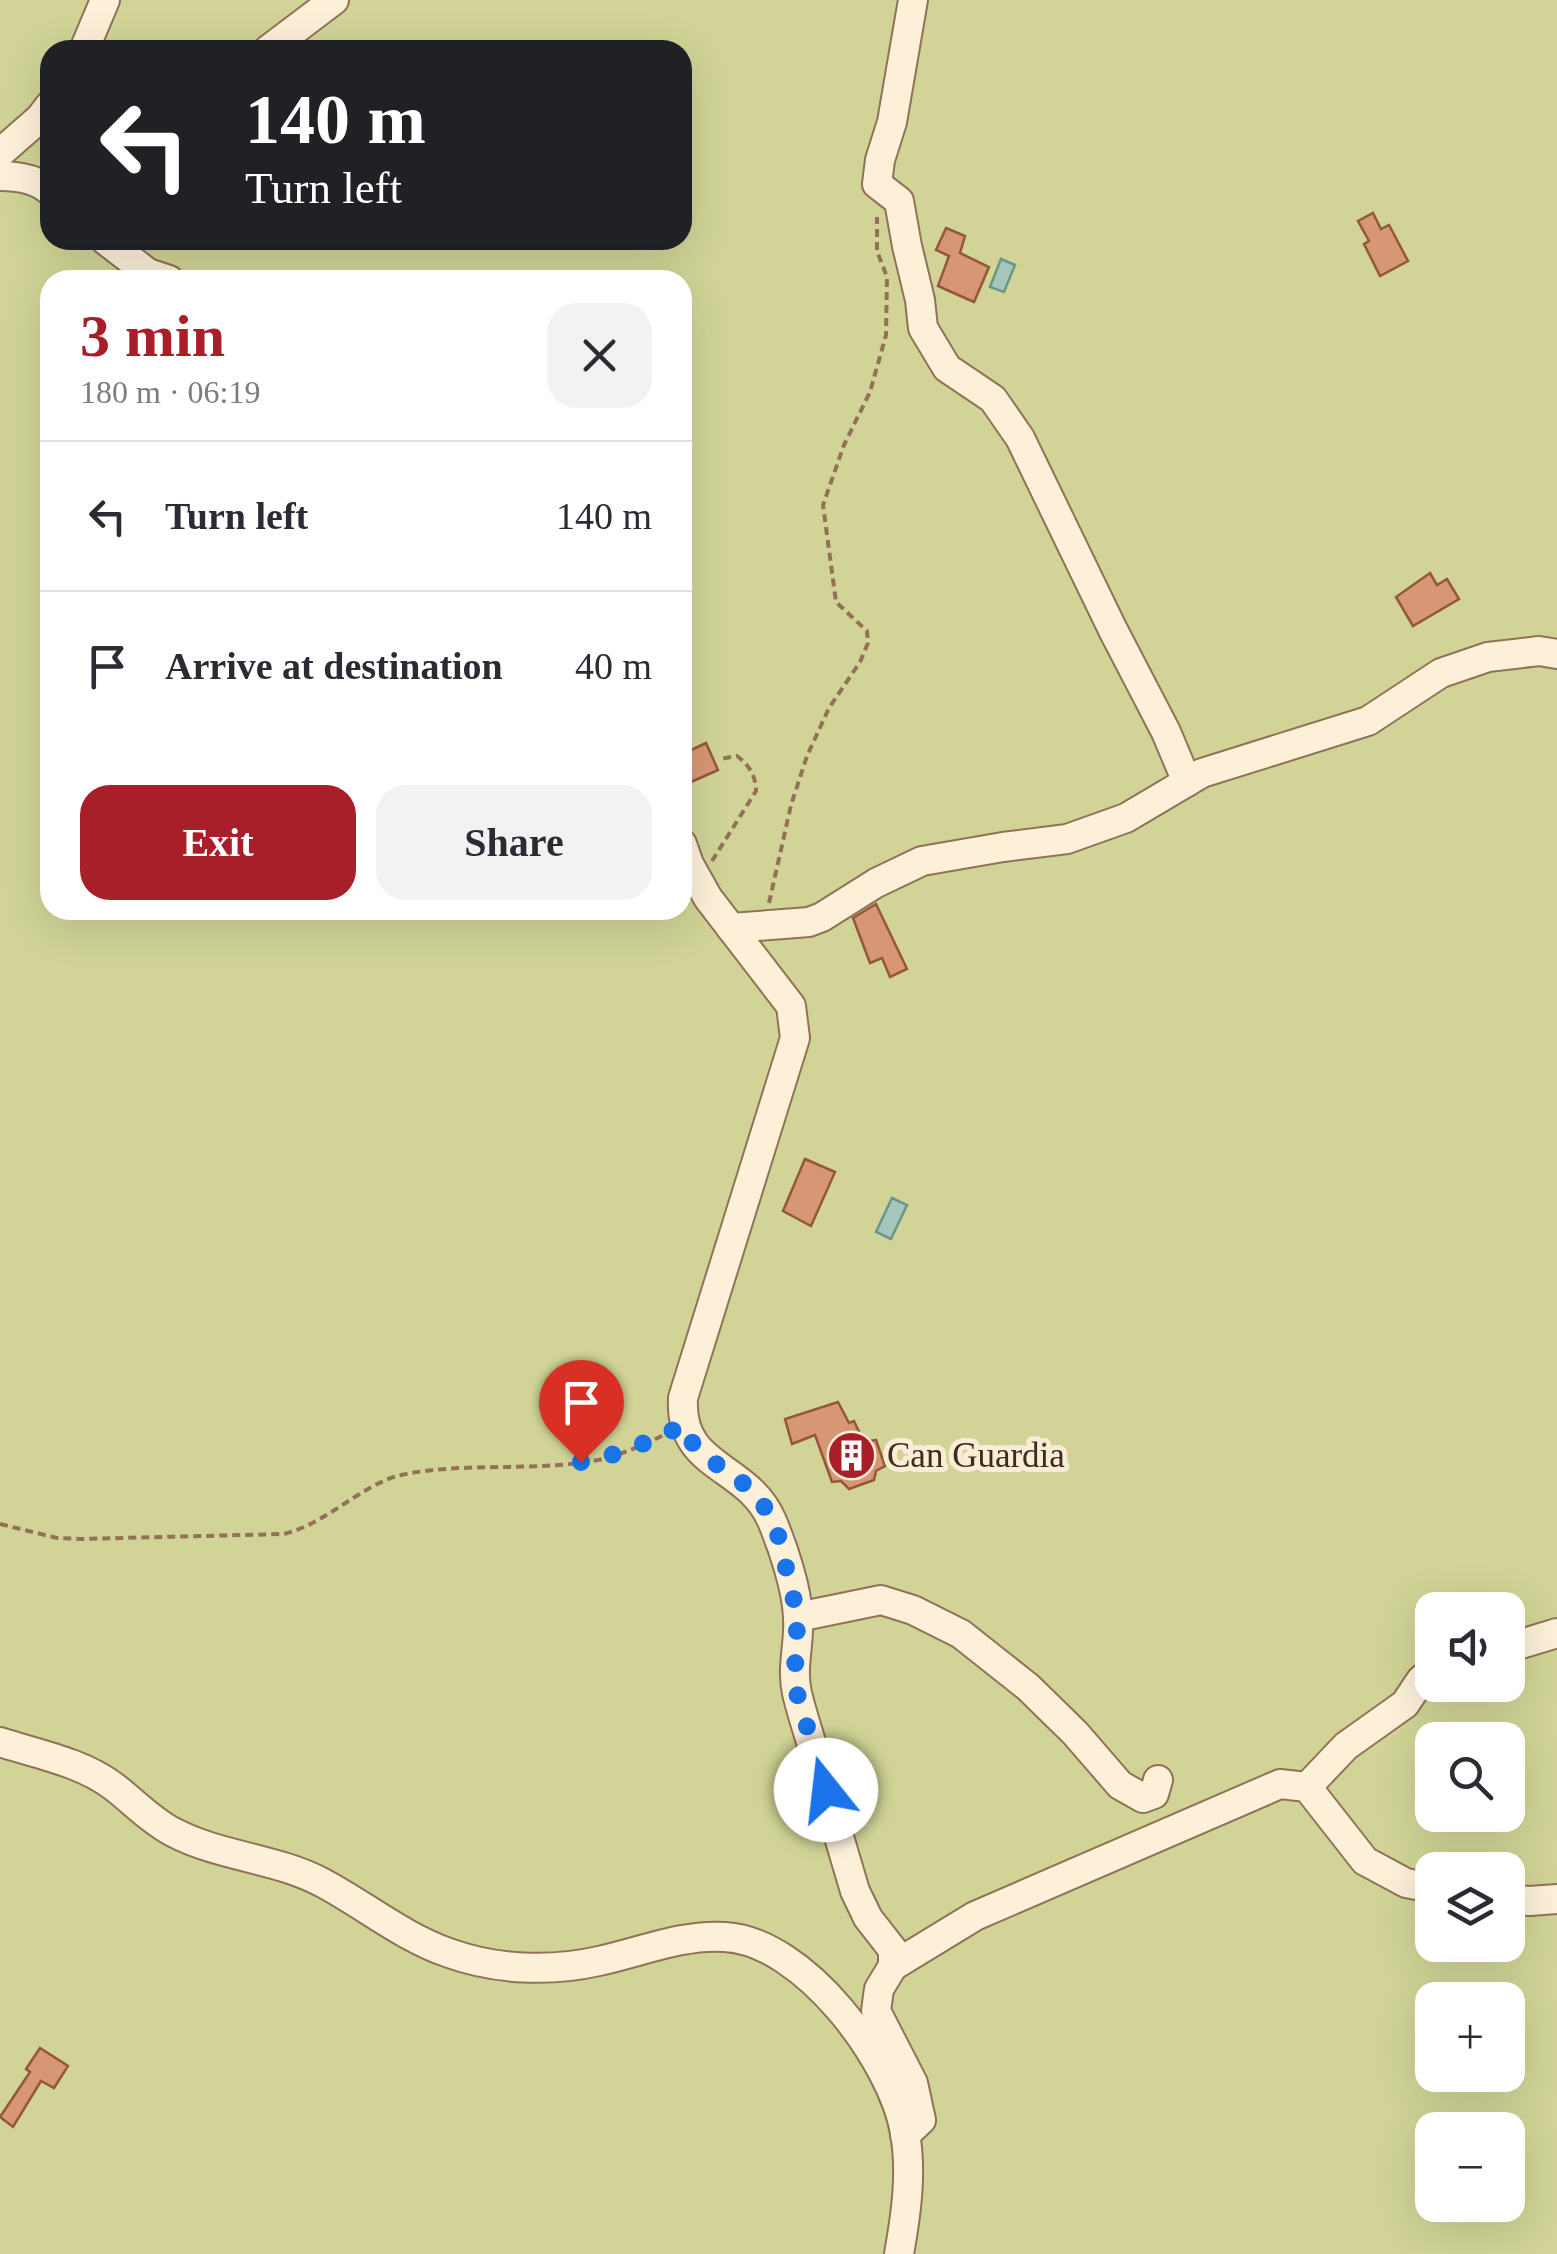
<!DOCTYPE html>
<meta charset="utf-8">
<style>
:root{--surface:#fff;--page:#f2f2f3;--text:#2b2b33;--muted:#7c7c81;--line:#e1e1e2;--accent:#a91f29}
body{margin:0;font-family:"Times New Roman",serif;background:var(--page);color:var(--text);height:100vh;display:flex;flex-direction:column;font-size:38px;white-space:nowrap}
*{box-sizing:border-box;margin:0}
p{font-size:32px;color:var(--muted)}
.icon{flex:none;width:55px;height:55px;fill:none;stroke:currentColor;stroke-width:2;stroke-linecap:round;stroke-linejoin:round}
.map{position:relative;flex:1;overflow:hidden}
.panel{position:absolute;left:40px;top:270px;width:652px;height:650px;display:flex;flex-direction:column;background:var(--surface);border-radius:30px;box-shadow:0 10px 40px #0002}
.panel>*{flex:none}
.banner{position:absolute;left:40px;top:40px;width:652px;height:210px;border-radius:30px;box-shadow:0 10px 40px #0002;background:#202124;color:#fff;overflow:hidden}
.controls{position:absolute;left:1415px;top:1592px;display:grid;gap:20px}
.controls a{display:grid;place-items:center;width:110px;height:110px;border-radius:20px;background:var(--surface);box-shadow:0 10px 40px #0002;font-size:50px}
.pin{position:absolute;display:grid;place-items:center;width:85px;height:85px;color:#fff;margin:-102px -42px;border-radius:50% 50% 50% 0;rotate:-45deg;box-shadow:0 0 10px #0007}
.pin .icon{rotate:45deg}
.me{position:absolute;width:110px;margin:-55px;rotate:344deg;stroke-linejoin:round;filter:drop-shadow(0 0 8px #0008)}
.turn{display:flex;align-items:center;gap:35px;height:210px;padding:0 40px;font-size:45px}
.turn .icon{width:130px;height:130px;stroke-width:2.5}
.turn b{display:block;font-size:70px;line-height:85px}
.round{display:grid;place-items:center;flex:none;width:105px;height:105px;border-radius:30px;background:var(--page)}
.overview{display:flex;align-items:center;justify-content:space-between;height:170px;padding:0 40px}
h1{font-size:60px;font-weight:700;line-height:75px;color:var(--accent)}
.cta{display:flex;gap:20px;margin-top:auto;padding:20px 40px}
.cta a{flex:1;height:115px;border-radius:30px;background:var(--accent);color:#fff;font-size:40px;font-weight:700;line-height:115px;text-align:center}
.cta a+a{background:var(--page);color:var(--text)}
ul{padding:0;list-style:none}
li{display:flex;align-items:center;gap:30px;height:150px;padding:0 40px;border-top:2px solid var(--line)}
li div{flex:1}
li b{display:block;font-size:38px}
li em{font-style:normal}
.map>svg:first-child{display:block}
.green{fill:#d1d496;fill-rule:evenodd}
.water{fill:#a6c6bb;stroke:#6b9689;stroke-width:2.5}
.building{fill:#d79775;stroke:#94573a;stroke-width:2.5}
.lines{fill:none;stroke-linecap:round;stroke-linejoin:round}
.minor-casing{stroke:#917257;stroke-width:32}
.path{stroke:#917257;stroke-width:4;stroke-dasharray:8 5;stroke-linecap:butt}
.minor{stroke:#fdf0d9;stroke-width:28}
.route{stroke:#1a73e8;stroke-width:18;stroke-dasharray:0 32.4}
.labels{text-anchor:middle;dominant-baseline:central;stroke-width:10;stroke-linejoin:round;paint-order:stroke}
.poi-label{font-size:35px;fill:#3f2b1d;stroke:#faedd5;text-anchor:start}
</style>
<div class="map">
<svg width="1557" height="2254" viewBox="0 0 1557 2254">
<rect width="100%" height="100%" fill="#f4e2c4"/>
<!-- green -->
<path class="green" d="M0,0H1557V2254H0ZM50,50H682V240H50ZM50,280H682V910H50ZM1432,1610H1508V1685H1432ZM1432,1740H1508V1815H1432ZM1432,1870H1508V1945H1432ZM1432,2000H1508V2075H1432ZM1432,2130H1508V2205H1432Z"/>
<!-- water -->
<g class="water">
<polygon points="1001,259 1015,265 1004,292 990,287"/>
<polygon points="892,1198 907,1205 891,1239 876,1232"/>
</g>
<!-- building -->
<g class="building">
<polygon points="1373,213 1381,229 1389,225 1408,261 1380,276 1364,244 1369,241 1358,221"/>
<polygon points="946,228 965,236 960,253 989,267 974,302 938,286 949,256 936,250"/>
<polygon points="1430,573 1437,585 1447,579 1459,599 1413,626 1396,597"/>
<polygon points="706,743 718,770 682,786 682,754"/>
<polygon points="876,904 907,969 890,977 882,958 870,963 853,918"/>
<polygon points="805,1159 835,1172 811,1226 783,1211"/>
<polygon points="838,1402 849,1423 854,1421 864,1442 876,1440 885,1466 876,1471 874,1480 849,1489 841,1481 832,1482 815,1435 792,1444 785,1419"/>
<polygon points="40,2048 68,2066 54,2088 41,2081 13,2127 0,2117 30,2072 26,2069"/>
</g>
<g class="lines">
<defs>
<g id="minor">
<polyline points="913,0 892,122 880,160 877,184 899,201 907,246 920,300 923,328 947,368 993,399 1020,438 1113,630 1166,732 1187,782"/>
<polyline points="84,50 105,0"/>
<polyline points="268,50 334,0"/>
<polyline points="0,153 40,118 50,105"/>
<path d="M0,176C18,176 37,179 50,191"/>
<polyline points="105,240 148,273 169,280"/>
<path d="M682,844L689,864L708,898L791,1006L795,1038L683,1398C679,1470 747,1463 772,1521C783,1547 797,1589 798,1617C800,1642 791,1667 797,1693C802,1715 810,1737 816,1759C829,1803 842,1847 855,1891L868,1918L893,1950V1966L879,1989L876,2011L913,2083L921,2120L905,2135"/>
<polyline points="731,928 809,922 822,917 876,883 922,861 1003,847 1067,839 1126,818 1202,773 1368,721 1441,673 1488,657 1539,651 1557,654"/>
<polyline points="798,1617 881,1600 913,1610 961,1634 1028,1687 1075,1733 1120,1785 1143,1798 1154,1794 1158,1780"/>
<polyline points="1508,1648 1557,1633"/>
<path d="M0,1742C37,1754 81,1762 113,1786C133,1801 150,1820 173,1832C220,1857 277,1858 323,1883C366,1906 403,1937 449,1953C496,1970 551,1972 599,1961C641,1952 682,1934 725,1937C804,1941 893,2061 905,2133C912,2173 906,2215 899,2254"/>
<polyline points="1307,1787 1346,1746 1405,1704 1421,1680 1432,1671"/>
<polyline points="1508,1899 1530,1901 1557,1899"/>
<polyline points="893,1966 975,1916 1280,1784 1307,1787 1365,1861 1406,1883 1432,1888"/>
</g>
</defs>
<!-- minor casing -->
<use href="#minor" class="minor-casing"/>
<!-- path -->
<g class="path">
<path d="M712,861L756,791C756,776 749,765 737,756L720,759"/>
<polyline points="769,903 791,805 807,756 829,708 860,662 868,643 867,631 836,602 823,505 844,445 870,392 886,335 887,277 877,251 877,217"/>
<path d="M0,1524L57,1538L80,1539L284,1534C328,1523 362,1484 401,1475C467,1461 537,1473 603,1459C626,1453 647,1443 668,1433"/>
</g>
<!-- minor -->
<use href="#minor" class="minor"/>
</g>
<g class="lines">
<!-- route -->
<path class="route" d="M581,1462C618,1456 650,1441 684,1425L691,1441L701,1453L751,1489L763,1504L778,1535L798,1617L795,1652L796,1690L826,1790"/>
</g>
<!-- icons -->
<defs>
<symbol id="building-disc" viewBox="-11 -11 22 22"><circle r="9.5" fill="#a91f29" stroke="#faedd5"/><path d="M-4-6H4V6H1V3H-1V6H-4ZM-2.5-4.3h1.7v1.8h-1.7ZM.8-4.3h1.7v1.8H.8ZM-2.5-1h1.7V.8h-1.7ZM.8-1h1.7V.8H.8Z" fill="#fff"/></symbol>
</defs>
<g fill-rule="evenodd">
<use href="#building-disc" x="824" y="1428" width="55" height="55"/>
</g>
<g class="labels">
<!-- poi labels -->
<g class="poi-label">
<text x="887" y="1455">Can Guardia</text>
</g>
</g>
</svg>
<div class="controls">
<a><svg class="icon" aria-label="sound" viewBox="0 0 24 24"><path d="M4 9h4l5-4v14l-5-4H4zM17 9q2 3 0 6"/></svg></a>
<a><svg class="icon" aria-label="search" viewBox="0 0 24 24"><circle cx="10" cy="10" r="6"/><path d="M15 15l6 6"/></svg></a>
<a><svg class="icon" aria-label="layers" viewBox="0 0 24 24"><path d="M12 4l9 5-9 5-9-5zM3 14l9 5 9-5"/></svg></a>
<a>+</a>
<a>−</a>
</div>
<div class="pin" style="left:581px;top:1462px;background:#d93025"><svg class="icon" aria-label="arrive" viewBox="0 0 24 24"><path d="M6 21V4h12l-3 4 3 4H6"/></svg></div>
<svg class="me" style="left:826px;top:1790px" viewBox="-20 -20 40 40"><circle r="19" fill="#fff"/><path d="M0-13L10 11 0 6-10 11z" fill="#1a73e8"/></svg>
<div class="banner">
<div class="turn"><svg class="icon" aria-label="left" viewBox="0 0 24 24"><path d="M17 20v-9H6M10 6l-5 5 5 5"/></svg><div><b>140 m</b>Turn left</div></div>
</div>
<section class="panel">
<div class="overview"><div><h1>3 min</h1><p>180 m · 06:19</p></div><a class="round"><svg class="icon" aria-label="close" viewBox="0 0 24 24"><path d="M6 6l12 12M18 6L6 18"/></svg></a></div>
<ul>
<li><svg class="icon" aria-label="left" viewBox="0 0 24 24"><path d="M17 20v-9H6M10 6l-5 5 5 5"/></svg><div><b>Turn left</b></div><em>140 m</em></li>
<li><svg class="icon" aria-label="arrive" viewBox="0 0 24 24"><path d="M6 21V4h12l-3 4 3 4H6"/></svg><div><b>Arrive at destination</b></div><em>40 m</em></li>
</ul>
<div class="cta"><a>Exit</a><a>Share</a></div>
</section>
</div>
